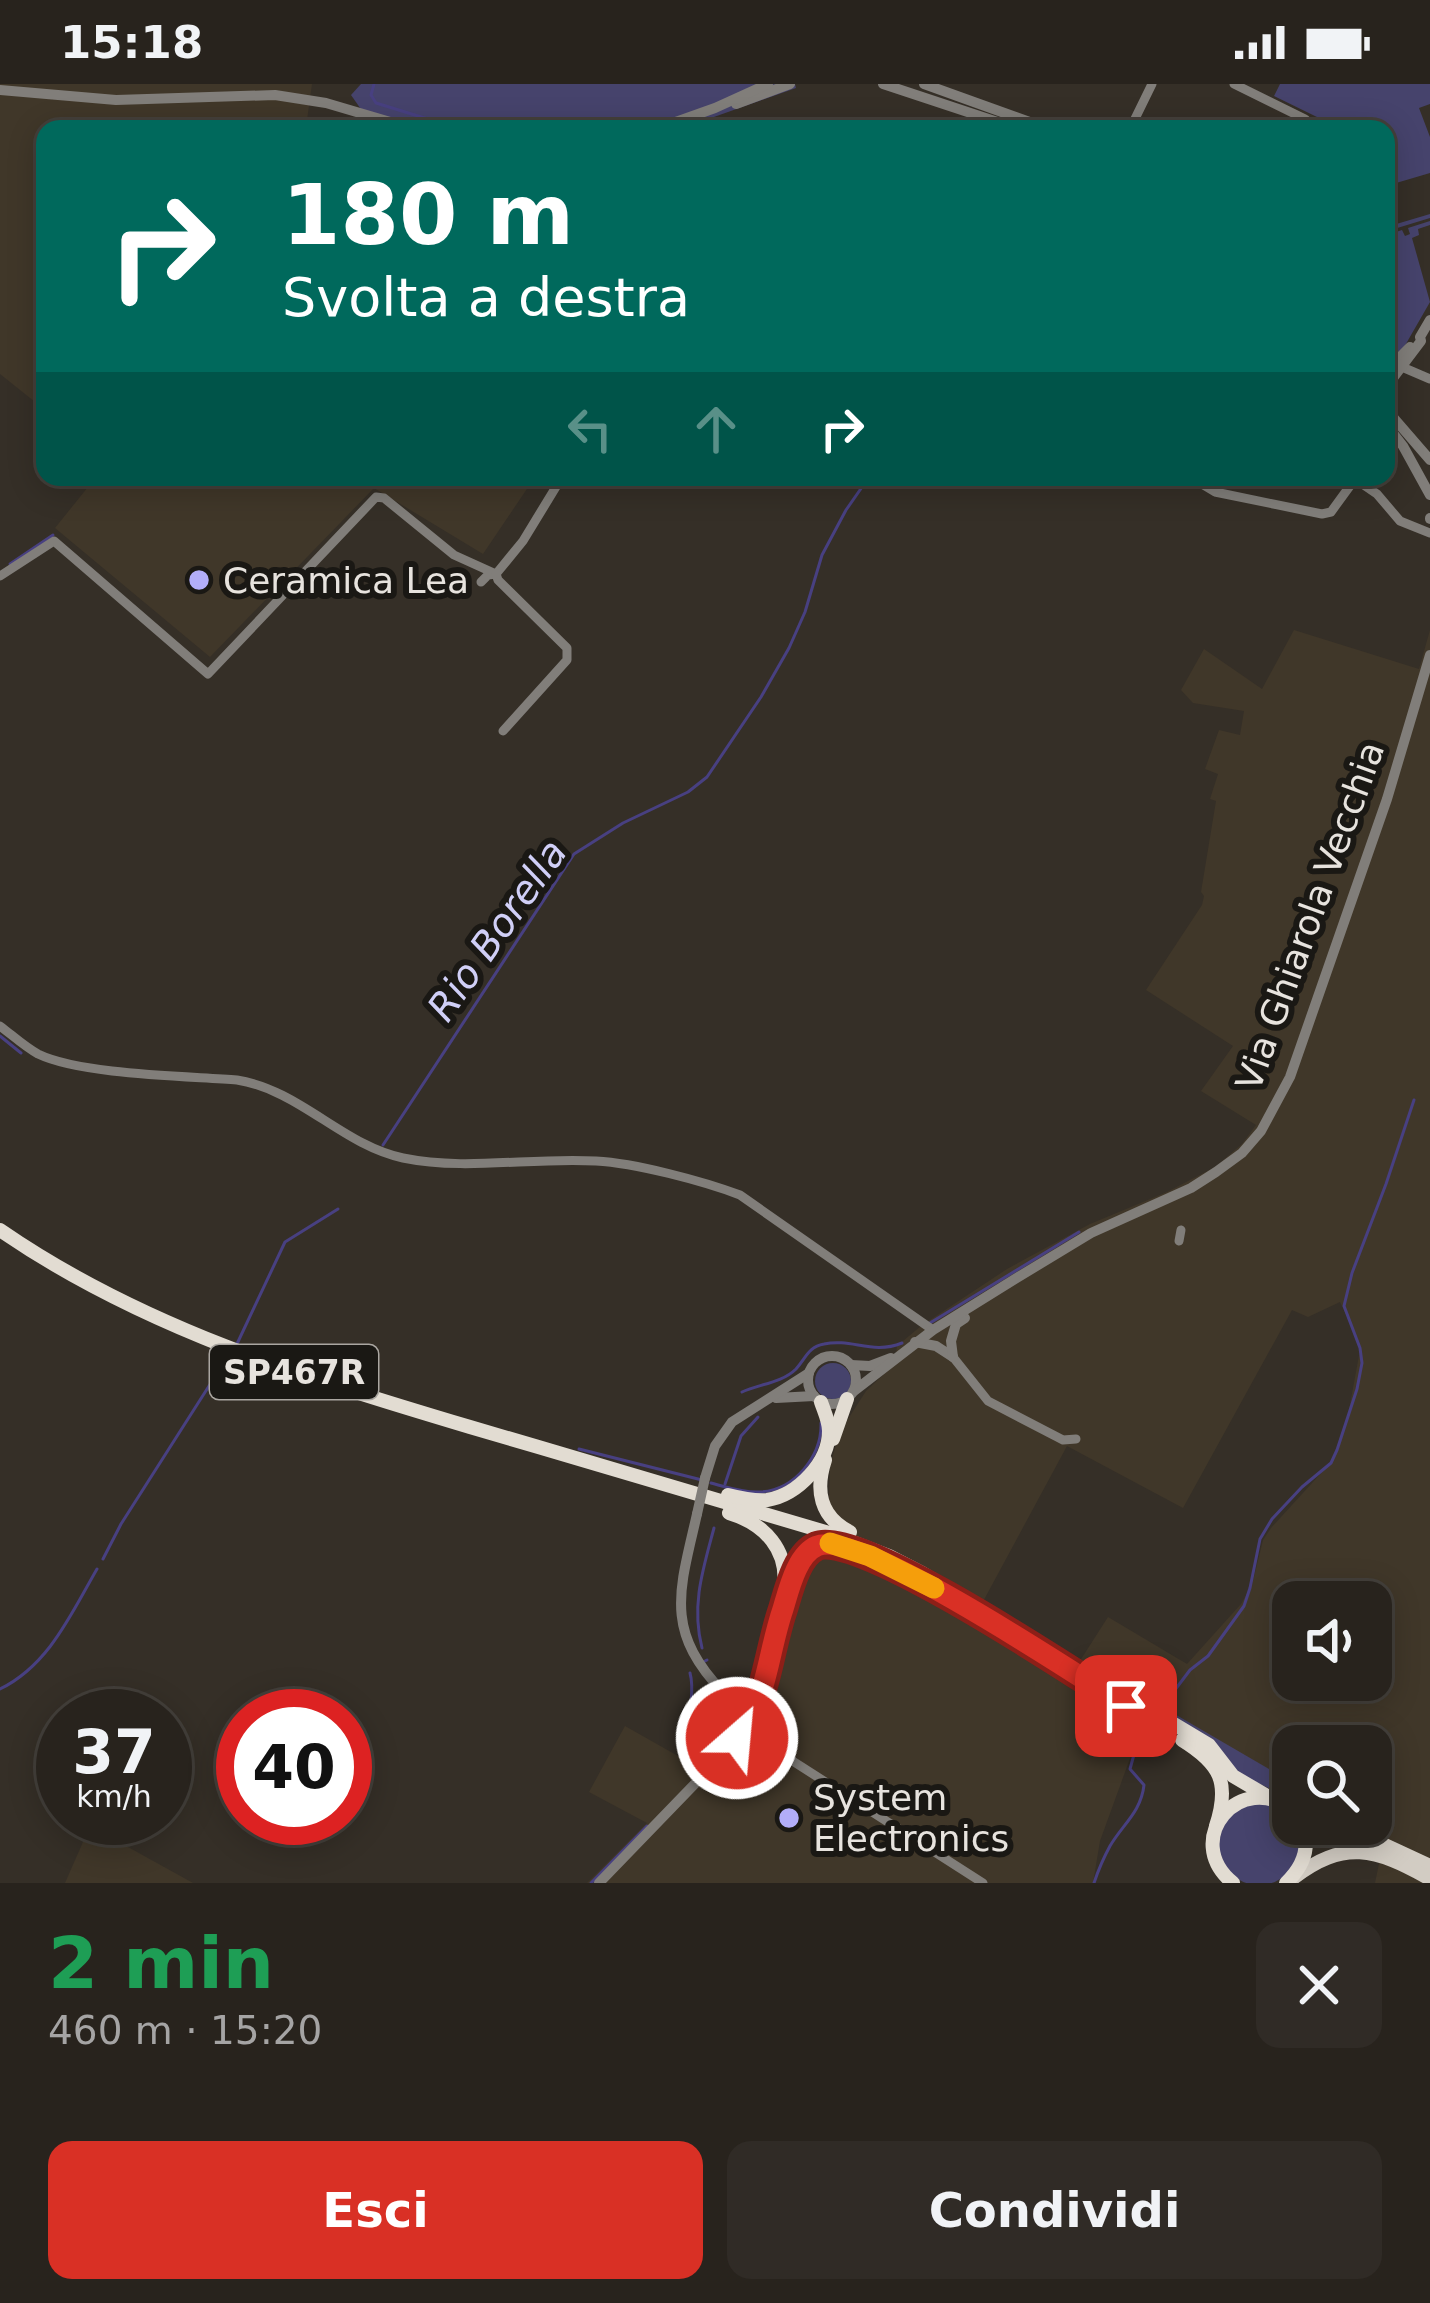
<!DOCTYPE html>
<html lang="it">
<meta charset="utf-8">
<style>
:root{--surface:#28231d;--page:#302b26;--text:#f1f3f6;--muted:#a5a4a4;--line:#44403b;--accent:#d93025}
body{margin:0;font-family:"DejaVu Sans",sans-serif;background:var(--page);color:var(--text);height:100vh;display:flex;flex-direction:column;font-size:45px;white-space:nowrap}
*{box-sizing:border-box;margin:0}
p{font-size:39px;color:var(--muted)}
.icon{flex:none;width:66px;height:66px;fill:none;stroke:currentColor;stroke-width:2;stroke-linecap:round;stroke-linejoin:round}
.map{position:relative;height:1799px;overflow:hidden}
.details{display:flex;flex-direction:column;background:var(--surface);flex:1}
.details>*{flex:none}
.banner{position:absolute;left:36px;top:36px;width:1359px;height:366px;border-radius:24px;box-shadow:0 6px 30px #0003,0 0 0 3px var(--line);background:#00695c;color:#fff;overflow:hidden}
.fabs{position:absolute;left:1272px;top:1497px;display:grid;gap:24px}
.fabs a{display:grid;place-items:center;width:120px;height:120px;border-radius:24px;background:var(--surface);box-shadow:0 6px 30px #0003,0 0 0 3px var(--line);font-size:60px}
.speed{position:absolute;left:36px;top:1605px;display:flex;gap:24px;font-size:60px;font-weight:700;text-align:center}
.speed>*{display:grid;place-content:center;width:156px;height:156px;border-radius:50%;background:var(--surface);box-shadow:0 6px 30px #0003,0 0 0 3px var(--line);line-height:1}
.speed small{font-size:30px;font-weight:400}
.speed .limit{border:18px solid #d22;background:#fff;color:#111}
.pin{position:absolute;display:grid;place-items:center;width:102px;height:102px;color:#fff;margin:-51px;border-radius:24px;box-shadow:0 6px 18px #0006}
.me{position:absolute;width:132px;margin:-66px;rotate:27deg;stroke-linejoin:round;filter:drop-shadow(0 0 9px #0008)}
.turn{display:flex;align-items:center;gap:42px;height:252px;padding:0 48px;font-size:54px}
.turn .icon{width:156px;height:156px;stroke-width:2.5}
.turn b{display:block;font-size:84px;line-height:102px}
.lanes{display:flex;align-items:center;height:114px;padding:0 48px;background:#0003;justify-content:center;gap:60px;direction:ltr}
.lanes .off{opacity:.35}
.round{display:grid;place-items:center;flex:none;width:126px;height:126px;border-radius:24px;background:var(--page)}
.summary{display:flex;align-items:center;justify-content:space-between;height:204px;padding:0 48px}
h1{font-size:72px;font-weight:700;line-height:90px;color:#1e9e55}
.primary-button{display:flex;gap:24px;margin-top:auto;padding:24px 48px}
.primary-button a{flex:1;height:138px;border-radius:24px;background:var(--accent);color:#fff;font-size:48px;font-weight:700;line-height:138px;text-align:center}
.primary-button a+a{background:var(--page);color:var(--text)}
.status{display:flex;justify-content:space-between;align-items:center;height:84px;padding:0 60px;background:var(--surface);direction:ltr}
.status svg{height:33px;fill:currentColor}
.map>svg:first-child{display:block}
.built{fill:#403729;fill-rule:evenodd}
.green{fill:#46436c}
.lines{fill:none;stroke-linecap:round;stroke-linejoin:round}
.stream{stroke:#484081;stroke-width:3}
.minor{stroke:#817e7a;stroke-width:9}
.tertiary{stroke:#817e7a;stroke-width:10}
.primary{stroke:#d2ccc3;stroke-width:14}
.trunk{stroke:#e2dcd2;stroke-width:14}
.tertiary-bridge{stroke:#817e7a;stroke-width:10}
.route-casing{stroke:#8d1f18;stroke-width:30}
.route{stroke:#d93025;stroke-width:21}
.slow{stroke:#f59e0b;stroke-width:21}
.poi-dot{fill:#b2adf9;stroke:#1a1814;stroke-width:4.5}
.labels{text-anchor:middle;dominant-baseline:central;stroke-width:12;stroke-linejoin:round;paint-order:stroke}
.shield{fill:#1a1814;stroke:#aaa6a1;stroke-width:3}
.shield-label{font-size:33px;font-weight:bold;fill:#e7e3de}
.poi-label{font-size:36px;fill:#e7e3de;stroke:#1a1814;text-anchor:start}
.street-label{font-size:36px;fill:#e7e3de;stroke:#1a1814}
.water-label{font-size:39px;font-style:italic;fill:#d0cff7;stroke:#1a1814}
</style>
<div class="status"><b>15:18</b><svg viewBox="0 0 49 12"><path d="M0 12V9h3v3zM5 12V6h3v6zM10 12V3h3v9zM15 12V0h3v12zM26 1h20v11H26zM47 4h2v5h-2z"/></svg></div>
<div class="map">
<svg width="1430" height="1799" viewBox="0 0 1430 1799">
<rect width="100%" height="100%" fill="#352f27"/>
<!-- built -->
<g class="built">
<polygon points="0,0 312,0 307,36 344,45 45,45 45,326 0,290"/>
<polygon points="96,393 535,393 483,470 374,404 210,573 55,444"/>
<path d="M1294,546L1419,585L1430,546V1799H1375L1382,1765L1339,1740H1371V1662H1293V1713L1153,1630L1137,1655L1100,1757L1093,1799H587L647,1739L589,1708L625,1642L701,1685L716,1690L750,1656L815,1470L836,1450L829,1417L830,1382L839,1349L866,1307L895,1280L897,1262L921,1242L1007,1185L1090,1140L1167,1108L1215,1083L1242,1060L1256,1041L1201,1007L1233,962L1146,906L1202,821L1204,812L1201,808L1216,717L1210,715L1218,690L1205,685L1219,646L1240,651L1244,627L1193,619L1181,606L1204,565L1262,605ZM1340,1218L1357,1253L1360,1266L1349,1326L1334,1375L1271,1444L1263,1456L1252,1501L1241,1520L1187,1580L1108,1533L1076,1583L979,1525L1067,1362L1183,1424L1292,1226L1308,1233ZM1293,1518H1371V1596H1293Z"/>
<polygon points="90,1742 193,1799 65,1799"/>
</g>
<!-- green -->
<g class="green">
<polygon points="361,0 795,0 796,4 680,45 411,45 365,31 351,11"/>
<polygon points="1280,0 1430,0 1430,20 1419,24 1430,53 1430,89 1386,102 1386,45 1318,45 1319,34 1274,12"/>
<polygon points="1386,119 1393,141 1430,130 1430,134 1394,145 1396,148 1402,146 1405,152 1410,150 1408,144 1430,137 1430,141 1418,145 1419,151 1412,154 1430,218 1403,265 1386,275"/>
<circle cx="833" cy="1297" r="18"/>
<circle cx="725" cy="1633" r="18"/>
<polygon points="1166,1625 1293,1699 1293,1715 1244,1693 1163,1631"/>
<circle cx="1259" cy="1760" r="41"/>
</g>
<g class="lines">
<!-- stream -->
<g class="stream">
<polyline points="374,0 371,11 376,19 460,45"/>
<polyline points="10,480 53,451"/>
<polyline points="0,952 21,969"/>
<polyline points="383,1061 574,770 623,739 688,708 707,693 761,613 789,564 805,528 822,471 846,426 869,393"/>
<polyline points="930,1239 1079,1148"/>
<polyline points="236,1262 285,1158 338,1125"/>
<path d="M742,1308C759,1300 782,1299 796,1285C806,1274 808,1263 824,1260C852,1254 872,1271 902,1259"/>
<polyline points="579,1365 702,1396"/>
<path d="M711,1399C726,1403 744,1409 760,1408C795,1406 822,1372 821,1339"/>
<polyline points="725,1400 741,1352 758,1333"/>
<polyline points="103,1475 121,1440 216,1291 230,1272"/>
<path d="M702,1564C691,1521 703,1485 714,1444"/>
<polyline points="705,1577 707,1576"/>
<path d="M690,1589C697,1613 682,1634 697,1657"/>
<path d="M0,1605C49,1581 71,1530 97,1485"/>
<polyline points="1162,1623 1190,1586 1208,1572 1244,1522 1250,1504 1260,1455 1272,1435 1302,1403 1331,1379 1337,1366 1357,1305 1362,1279 1360,1264 1344,1222 1352,1189 1386,1100 1414,1016"/>
<polyline points="591,1799 647,1742"/>
<path d="M1094,1799C1098,1787 1104,1773 1110,1762C1123,1740 1141,1728 1144,1701L1130,1685L1138,1656"/>
</g>
<!-- minor -->
<g class="minor">
<polyline points="1234,0 1305,35 1311,41"/>
<polyline points="1130,45 1152,0"/>
<polyline points="1402,283 1430,295"/>
<polyline points="1190,393 1215,408 1322,430 1331,428 1355,395 1377,410 1400,437 1430,449"/>
<polyline points="0,492 54,457 208,590 376,413 384,414 454,471 496,490 488,491 481,498"/>
<polyline points="503,647 567,576 567,564 498,496 496,490 523,457 562,393"/>
<path d="M0,942C12,951 25,963 38,970C82,991 186,992 237,996C300,1006 342,1061 403,1074C466,1087 532,1073 596,1077C635,1079 703,1097 740,1111L933,1246"/>
<polyline points="1179,1157 1181,1146"/>
<polyline points="953,1273 988,1317 1063,1356 1076,1355"/>
<polyline points="741,1651 763,1658 983,1799"/>
</g>
<!-- tertiary -->
<g class="tertiary">
<polyline points="883,0 1019,45"/>
<polyline points="924,0 1049,45"/>
<polyline points="0,6 116,16 275,11 326,19 414,45"/>
<polyline points="736,20 790,0"/>
<polyline points="656,45 715,24 768,0"/>
<polyline points="1386,280 1400,273 1410,263"/>
<polyline points="1387,302 1421,257 1420,253 1430,236"/>
<polyline points="1386,314 1392,332 1430,376"/>
<polyline points="1386,340 1403,362 1430,411"/>
<polyline points="1430,434 1430,435"/>
<polyline points="915,1258 936,1262 953,1273"/>
<circle cx="832" cy="1296" r="24"/>
<polyline points="953,1273 951,1257 956,1240 965,1234"/>
<polyline points="851,1281 870,1282 891,1274"/>
<polyline points="854,1307 933,1246 1015,1195 1091,1149 1191,1104 1216,1088 1242,1069 1261,1047 1290,993 1387,715 1430,571"/>
<polyline points="776,1314 814,1312"/>
<polyline points="705,1394 715,1362 732,1338 809,1289"/>
<path d="M697,1430C680,1505 663,1546 723,1608"/>
<path d="M708,1651L728,1657C748,1650 754,1633 742,1615L723,1608L710,1612L702,1621L699,1635L708,1651L710,1681"/>
<polyline points="599,1799 714,1680 728,1657"/>
</g>
<!-- primary -->
<g class="primary">
<polyline points="1305,1740 1327,1755 1385,1761 1430,1782"/>
<path d="M1292,1795C1344,1755 1375,1764 1430,1795"/>
</g>
<!-- trunk -->
<g class="trunk">
<path d="M0,1146C142,1244 306,1294 470,1343C590,1378 710,1414 829,1449L889,1472L922,1489L1209,1661L1233,1692L1272,1715"/>
<polyline points="833,1355 847,1315"/>
<path d="M825,1376C815,1406 820,1433 850,1448"/>
<path d="M728,1411C740,1414 755,1417 767,1416C798,1411 829,1378 829,1347C829,1337 824,1327 821,1318"/>
<path d="M729,1429C765,1440 789,1466 784,1505"/>
<polyline points="737,1611 756,1604 763,1594"/>
<path d="M749,1632C771,1594 775,1546 790,1505C795,1493 798,1479 806,1470C815,1459 828,1458 841,1461"/>
<path d="M1182,1656C1221,1680 1230,1699 1216,1742"/>
<path d="M1233,1799C1180,1756 1241,1684 1293,1727"/>
<path d="M1286,1799C1304,1782 1311,1763 1302,1740"/>
</g>
<!-- tertiary-bridge -->
<polyline class="tertiary-bridge" points="697,1430 705,1394"/>
</g>
<g class="lines">
<defs>
<path id="route" d="M737,1654C746,1646 746,1641 750,1630C754,1622 759,1614 762,1605C770,1579 774,1551 783,1525C789,1505 797,1470 817,1462C858,1444 1080,1593 1126,1622"/>
</defs>
<!-- route casing -->
<use href="#route" class="route-casing"/>
<!-- route -->
<use href="#route" class="route"/>
<!-- slow -->
<polyline class="slow" points="830,1459 870,1472 934,1504"/>
</g>
<!-- markers -->
<g class="poi-dot">
<circle cx="199" cy="496" r="12"/>
<circle cx="789" cy="1734" r="12"/>
</g>
<g class="labels">
<!-- shield labels -->
<rect class="shield" x="210" y="1261" width="168" height="54" rx="9"/>
<g class="shield-label">
<text x="294" y="1288">SP467R</text>
</g>
<!-- poi labels -->
<g class="poi-label">
<text x="223" y="496">Ceramica Lea</text>
<text x="813" y="1713">System<tspan x="813" dy="41">Electronics</tspan></text>
</g>
<!-- street labels -->
<g class="street-label">
<text transform="translate(1310 832) rotate(-70)">Via Ghiarola Vecchia</text>
</g>
<!-- water labels -->
<g class="water-label">
<text transform="translate(497 846) rotate(-55)">Rio Borella</text>
</g>
</g>
</svg>
<div class="fabs">
<a><svg class="icon" aria-label="sound" viewBox="0 0 24 24"><path d="M4 9h4l5-4v14l-5-4H4zM17 9q2 3 0 6"/></svg></a>
<a><svg class="icon" aria-label="search" viewBox="0 0 24 24"><circle cx="10" cy="10" r="6"/><path d="M15 15l6 6"/></svg></a>
</div>
<div class="speed"><div>37<small>km/h</small></div><div class="limit">40</div></div>
<div class="pin" style="left:1126px;top:1622px;background:#d93025"><svg class="icon" aria-label="arrive" viewBox="0 0 24 24"><path d="M6 21V4h12l-3 4 3 4H6"/></svg></div>
<svg class="me" style="left:737px;top:1654px" viewBox="-20 -20 40 40"><circle r="17" fill="#d93025" stroke="#fff" stroke-width="3"/><path d="M0-11L8 9 0 5-8 9z" fill="#fff"/></svg>
<div class="banner">
<div class="turn"><svg class="icon" aria-label="right" viewBox="0 0 24 24"><path d="M7 20v-9h11M14 6l5 5-5 5"/></svg><div><b>180 m</b>Svolta a destra</div></div>
<div class="lanes"><svg class="icon off" aria-label="left" viewBox="0 0 24 24"><path d="M17 20v-9H6M10 6l-5 5 5 5"/></svg><svg class="icon off" aria-label="ahead" viewBox="0 0 24 24"><path d="M12 20V5M6 11l6-6 6 6"/></svg><svg class="icon" aria-label="right" viewBox="0 0 24 24"><path d="M7 20v-9h11M14 6l5 5-5 5"/></svg></div>
</div>
</div>
<section class="details">
<div class="summary"><div><h1>2 min</h1><p>460 m · 15:20</p></div><a class="round"><svg class="icon" aria-label="close" viewBox="0 0 24 24"><path d="M6 6l12 12M18 6L6 18"/></svg></a></div>
<div class="primary-button"><a>Esci</a><a>Condividi</a></div>
</section>
